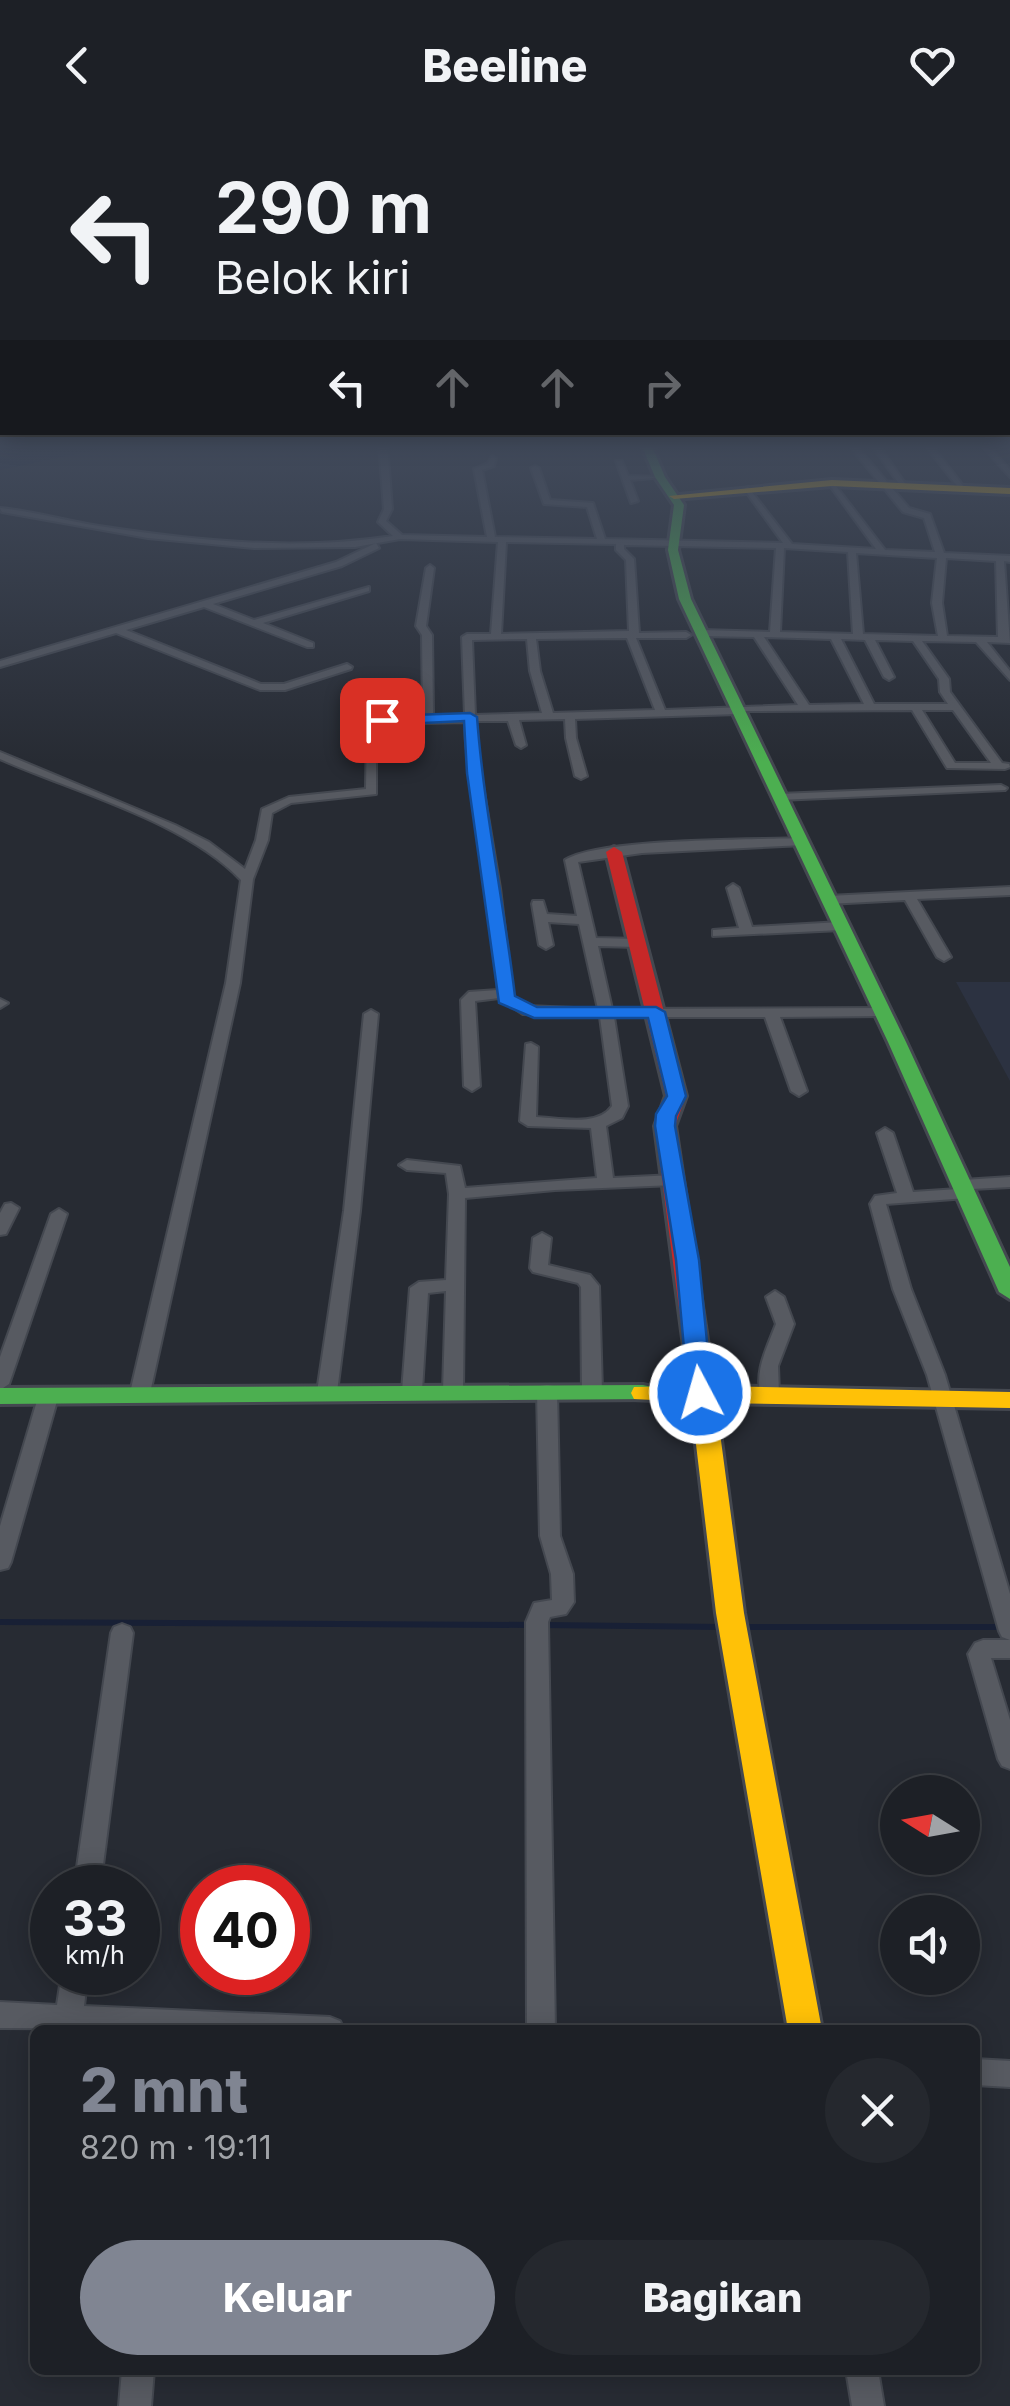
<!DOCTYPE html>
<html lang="id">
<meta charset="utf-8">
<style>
:root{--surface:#1d2026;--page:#25282e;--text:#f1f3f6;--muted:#a0a3a7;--line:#3b3e43;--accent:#808592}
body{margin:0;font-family:Inter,sans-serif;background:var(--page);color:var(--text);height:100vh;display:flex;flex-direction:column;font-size:38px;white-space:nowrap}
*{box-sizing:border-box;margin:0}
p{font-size:32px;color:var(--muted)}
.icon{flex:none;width:55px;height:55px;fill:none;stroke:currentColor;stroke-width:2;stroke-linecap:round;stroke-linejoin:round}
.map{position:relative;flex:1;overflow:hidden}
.sheet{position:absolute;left:30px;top:1895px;width:950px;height:350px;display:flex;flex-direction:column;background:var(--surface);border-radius:15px;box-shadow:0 5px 25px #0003,0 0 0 2px var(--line)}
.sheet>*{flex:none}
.guide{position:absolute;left:0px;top:0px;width:1010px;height:305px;box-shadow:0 5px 25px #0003,0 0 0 2px var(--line);background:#1d2026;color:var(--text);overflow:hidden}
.needle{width:65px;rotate:281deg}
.tools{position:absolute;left:880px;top:1645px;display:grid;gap:20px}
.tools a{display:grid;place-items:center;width:100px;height:100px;border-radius:50%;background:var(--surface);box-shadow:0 5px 25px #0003,0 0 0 2px var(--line);font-size:50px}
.speed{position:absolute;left:30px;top:1735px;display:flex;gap:20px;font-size:50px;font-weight:700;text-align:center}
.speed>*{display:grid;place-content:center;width:130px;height:130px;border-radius:50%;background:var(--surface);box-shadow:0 5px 25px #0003,0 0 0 2px var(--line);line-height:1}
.speed small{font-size:25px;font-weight:400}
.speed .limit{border:15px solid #d22;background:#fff;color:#111}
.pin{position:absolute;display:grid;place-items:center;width:85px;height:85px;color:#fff;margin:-42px;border-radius:20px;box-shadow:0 5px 15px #0006}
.me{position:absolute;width:110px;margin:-55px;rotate:354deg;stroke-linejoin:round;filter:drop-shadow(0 0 8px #0008)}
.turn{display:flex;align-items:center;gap:35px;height:210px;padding:0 50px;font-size:45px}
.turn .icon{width:130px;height:130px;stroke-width:2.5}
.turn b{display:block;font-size:70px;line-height:85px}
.lanes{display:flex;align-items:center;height:95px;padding:0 50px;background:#0003;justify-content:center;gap:50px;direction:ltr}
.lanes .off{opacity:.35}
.round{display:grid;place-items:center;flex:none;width:105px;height:105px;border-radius:52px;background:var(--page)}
.summary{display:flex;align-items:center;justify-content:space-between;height:170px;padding:0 50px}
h1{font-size:60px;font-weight:800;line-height:75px;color:var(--accent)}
.cta{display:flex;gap:20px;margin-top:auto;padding:20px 50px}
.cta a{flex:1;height:115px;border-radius:60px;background:var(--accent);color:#fff;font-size:40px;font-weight:800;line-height:115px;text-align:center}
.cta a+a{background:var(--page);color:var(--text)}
header{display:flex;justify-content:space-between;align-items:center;height:130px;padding:0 50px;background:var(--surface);font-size:45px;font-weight:800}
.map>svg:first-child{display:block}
.airport{fill:#2c3241}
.water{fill:#182035}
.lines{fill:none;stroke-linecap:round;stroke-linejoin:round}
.stream{stroke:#182035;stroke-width:6}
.street-casing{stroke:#444850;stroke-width:4}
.fast-casing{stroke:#444850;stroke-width:6}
.slow-casing{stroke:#444850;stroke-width:6}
.jam-casing{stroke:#444850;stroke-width:6}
.street{fill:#575a61;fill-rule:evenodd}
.fast{fill:#4caf50;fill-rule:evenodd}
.slow{fill:#ffc107;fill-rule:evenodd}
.jam{fill:#c62828;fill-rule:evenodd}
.route{fill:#1a73e8;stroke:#114b97;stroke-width:2.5}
</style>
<header><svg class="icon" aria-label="back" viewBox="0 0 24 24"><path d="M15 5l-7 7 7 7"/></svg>Beeline<svg class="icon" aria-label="heart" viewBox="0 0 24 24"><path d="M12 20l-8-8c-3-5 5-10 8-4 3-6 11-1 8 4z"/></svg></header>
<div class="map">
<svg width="1010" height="2276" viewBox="0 0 1010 2276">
<rect width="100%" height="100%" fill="#272b33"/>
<!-- airport -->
<polygon class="airport" points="956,852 1010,852 1010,951"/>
<!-- water -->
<polygon class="water" points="0,314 124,314 0,340"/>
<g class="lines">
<!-- stream -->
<g class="stream">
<polyline points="0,1492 532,1495"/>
<polyline points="543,1495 722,1497"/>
<polyline points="743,1497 1010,1497"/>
</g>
<defs>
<g id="street">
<path d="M379,314H387L392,379L386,391L402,405L487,407L474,339L488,333L492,326L496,328L494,336L482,340L495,407L597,409L587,377L544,374L531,338L535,336L539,338L550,370L593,373L605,409L783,413L744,359L748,357L792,414L876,419L828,353L832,351L885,420L935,422L924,388L903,382L848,314H855L909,378L930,384L944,423L1010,426V432L1004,431L1010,513L987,512L1010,541V550L976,512L922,511L949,549L950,562L1002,633L1009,634L1010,637L1005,639L947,638L912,580L743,581L738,584L575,589L576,608L587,646L581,649L575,646L566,608L565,589L519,590L526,615L521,618L516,615L508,591H475L476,614L500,758L513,867L527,876L598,879L579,794L548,792L553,815L546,819L539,815L532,774L533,771H543L547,784L577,786L565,730C599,708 752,710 800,708L806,712L804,715L642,723L578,732L596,808L638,809L645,813L638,817L598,816L612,879L883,878L890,882L883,886L780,887L807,961L799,966L791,961L765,887H614L628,976L622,988L606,996L613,1048L674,1045L682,1050L674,1055L555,1060L465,1068L463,1261L460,1266H446L443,1261L446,1161L428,1163L422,1261L419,1266H405L402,1261L410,1158L419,1152L446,1150L449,1064L446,1043L407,1040L399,1035L407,1030L460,1036L465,1058L597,1048L591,998L528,996L520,991L526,914L531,913L538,917L536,987C560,988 598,997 612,976L600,887L523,884L499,868L475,871L480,956L472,961L464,956L461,870L469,862L498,860L488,758L466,614L465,592L380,594L376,598V664L291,673L272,683L268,710L253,749L240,853L150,1263L147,1268H133L130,1263L226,853L241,750C185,691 74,662 0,629V622L175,695L209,712L245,739L256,710L262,679L289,667L366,659L367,596L377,588L423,587L422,505L416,496L426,438L430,435L434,438L426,496L432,505L433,586L465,585L462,507L467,504H491L498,412L400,409L355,417L254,418L148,408L2,382L0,378C33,381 66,391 99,396C197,411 295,421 393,406L378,392L384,379ZM506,412L616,414V420L626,430L629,501L501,504ZM624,415L776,418L770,502L701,500L696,503L701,506L754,507L798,575L665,580L636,508H686L691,505L686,502L639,503L634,429L624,419ZM784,418L848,422L853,504L780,502ZM856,423L937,428L932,473L938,506L863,504ZM946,428L996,431L998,507L947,506L942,473ZM764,507L831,509L864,574L809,575ZM627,508L655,580L553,583L540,541L536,509ZM527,509L530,541L542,583L475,585L472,510ZM841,509L865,510L884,547L889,550L894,547L875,510L913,511L939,549L940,562L948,574H874ZM922,580H953L991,633H955Z"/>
<polygon points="871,314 878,314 908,358 902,358"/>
<polygon points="924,314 931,314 967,361 961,361"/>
<polygon points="980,314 987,314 1010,340 1010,347"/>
<polygon points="616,331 622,331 628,346 664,347 630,350 638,371 631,373"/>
<polygon points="376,413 379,418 342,436 213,474 254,490 369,457 369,461 263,493 313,513 313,517 307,517 204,477 126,500 261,554 284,554 347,534 352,537 351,539 285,560 260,560 116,503 0,537 0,531 336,432"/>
<polygon points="1001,655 1007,658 1005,660 779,670 773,667 779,664"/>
<polygon points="733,754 739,758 752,797 841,792 848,796 841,800 713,806 713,800 739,798 727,758"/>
<polygon points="1010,757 1010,765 917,769 951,827 944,831 937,827 905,770 828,774 822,770 828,766"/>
<polygon points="0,869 8,873 0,878"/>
<polygon points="371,880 378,884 360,1081 337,1262 334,1267 320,1267 317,1262 344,1081 364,884"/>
<polygon points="885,998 893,1003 913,1062 958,1059 955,1055 963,1050 1010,1047 1010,1057 972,1059 975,1063 967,1068 886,1074 911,1159 945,1245 1010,1464 1010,1510 1002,1507 999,1501 927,1245 893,1159 870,1074 875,1066 897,1063 877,1003"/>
<polygon points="11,1073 19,1078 6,1104 0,1105 0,1083 5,1074"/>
<polygon points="59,1079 67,1084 9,1254 0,1260 0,1227 51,1084"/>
<polygon points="542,1103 551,1108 548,1135 590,1145 599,1156 602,1261 599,1266 585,1266 582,1261 581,1157 578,1153 533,1142 530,1138 533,1108"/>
<path d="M775,1161L784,1167L794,1194L778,1236L779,1264L776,1269H762C753,1243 767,1218 776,1194L766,1167Z"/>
<polygon points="547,1255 554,1256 557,1261 560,1406 573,1444 574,1472 566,1484 550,1487 548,1492 555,1900 527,1900 526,1492 534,1473 552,1470 551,1444 540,1406 537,1261 540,1256"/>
<polygon points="49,1258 56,1259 59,1264 11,1432 8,1438 0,1440 0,1396 39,1264 42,1259"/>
<polygon points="122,1494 130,1497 133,1503 100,1758 74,1758 111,1503 114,1497"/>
<polygon points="983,1510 1010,1510 1010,1528 991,1528 1010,1590 1010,1639 1002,1636 998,1629 968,1524 975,1513"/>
<polygon points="62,1842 88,1842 84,1876 330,1887 340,1891 344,1900 0,1898 0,1872 57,1875"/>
<polygon points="975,1929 1010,1931 1010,1957 975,1955"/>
<polygon points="122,2240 154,2240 151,2276 119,2276"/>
<polygon points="846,2240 878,2240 884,2276 852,2276"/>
</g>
<g id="fast">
<polygon points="641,314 651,314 665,347 684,375 678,420 691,469 906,912 1010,1137 1010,1169 999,1162 888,912 679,469 668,420 674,375 655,347"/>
<polygon points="643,1255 652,1257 655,1263 652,1269 0,1274 0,1258"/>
</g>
<g id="slow">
<polygon points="832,350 1010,358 1010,364 832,356 674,369 669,366"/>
<polygon points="696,1208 708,1216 713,1256 1010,1262 1010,1278 716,1273 744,1483 822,1900 788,1900 716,1483 691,1272 634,1269 631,1263 634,1257 689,1256 684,1216"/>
</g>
<polygon id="jam" points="614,717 622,722 686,966 675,996 708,1216 696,1224 684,1216 655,996 666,966 606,722"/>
</defs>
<!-- street casing -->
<use href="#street" class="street-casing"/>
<!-- fast casing -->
<use href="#fast" class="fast-casing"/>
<!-- slow casing -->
<use href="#slow" class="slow-casing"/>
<!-- jam casing -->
<use href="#jam" class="jam-casing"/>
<!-- street -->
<use href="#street" class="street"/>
<!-- fast -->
<use href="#fast" class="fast"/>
<!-- slow -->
<use href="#slow" class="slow"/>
<!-- jam -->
<use href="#jam" class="jam"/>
</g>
<!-- sky -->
<linearGradient id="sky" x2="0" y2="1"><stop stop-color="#15181c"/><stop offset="0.5" stop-color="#414a5b"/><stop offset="1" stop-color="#414a5b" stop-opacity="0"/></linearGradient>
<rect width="1010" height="633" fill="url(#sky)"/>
<!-- route -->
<path class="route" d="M470,583L477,587C484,680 504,773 515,866L537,877H656L665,882L686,966L676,986L675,996L699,1130L712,1263L709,1269H691L688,1263L676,1130L655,996L656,984L667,966L648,888H534L499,873L467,643L464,591L382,595L375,590L382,586Z"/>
</svg>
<div class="tools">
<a><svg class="needle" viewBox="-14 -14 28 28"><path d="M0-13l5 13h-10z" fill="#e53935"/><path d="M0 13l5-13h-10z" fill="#a0a3a7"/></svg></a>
<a><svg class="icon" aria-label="sound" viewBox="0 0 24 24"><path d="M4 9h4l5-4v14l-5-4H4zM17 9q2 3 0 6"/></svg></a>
</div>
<div class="speed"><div>33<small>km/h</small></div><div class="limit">40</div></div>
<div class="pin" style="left:382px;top:590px;background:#d93025"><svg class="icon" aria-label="arrive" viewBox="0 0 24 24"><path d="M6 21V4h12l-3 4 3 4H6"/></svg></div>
<svg class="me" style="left:700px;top:1263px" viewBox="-20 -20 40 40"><circle r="17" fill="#1a73e8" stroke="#fff" stroke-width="3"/><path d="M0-11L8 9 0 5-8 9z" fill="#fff"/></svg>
<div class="guide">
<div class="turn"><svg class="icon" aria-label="left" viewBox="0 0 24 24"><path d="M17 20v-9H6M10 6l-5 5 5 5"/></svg><div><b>290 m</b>Belok kiri</div></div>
<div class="lanes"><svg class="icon" aria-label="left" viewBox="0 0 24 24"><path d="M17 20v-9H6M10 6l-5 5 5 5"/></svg><svg class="icon off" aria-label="ahead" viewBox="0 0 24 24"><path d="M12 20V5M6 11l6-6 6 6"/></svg><svg class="icon off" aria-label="ahead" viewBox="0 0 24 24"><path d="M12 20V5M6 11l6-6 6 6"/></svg><svg class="icon off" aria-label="right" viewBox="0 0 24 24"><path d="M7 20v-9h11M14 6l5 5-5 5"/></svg></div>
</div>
<section class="sheet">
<div class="summary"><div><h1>2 mnt</h1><p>820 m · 19:11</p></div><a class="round"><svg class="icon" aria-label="close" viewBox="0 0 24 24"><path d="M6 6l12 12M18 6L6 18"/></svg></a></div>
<div class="cta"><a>Keluar</a><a>Bagikan</a></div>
</section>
</div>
